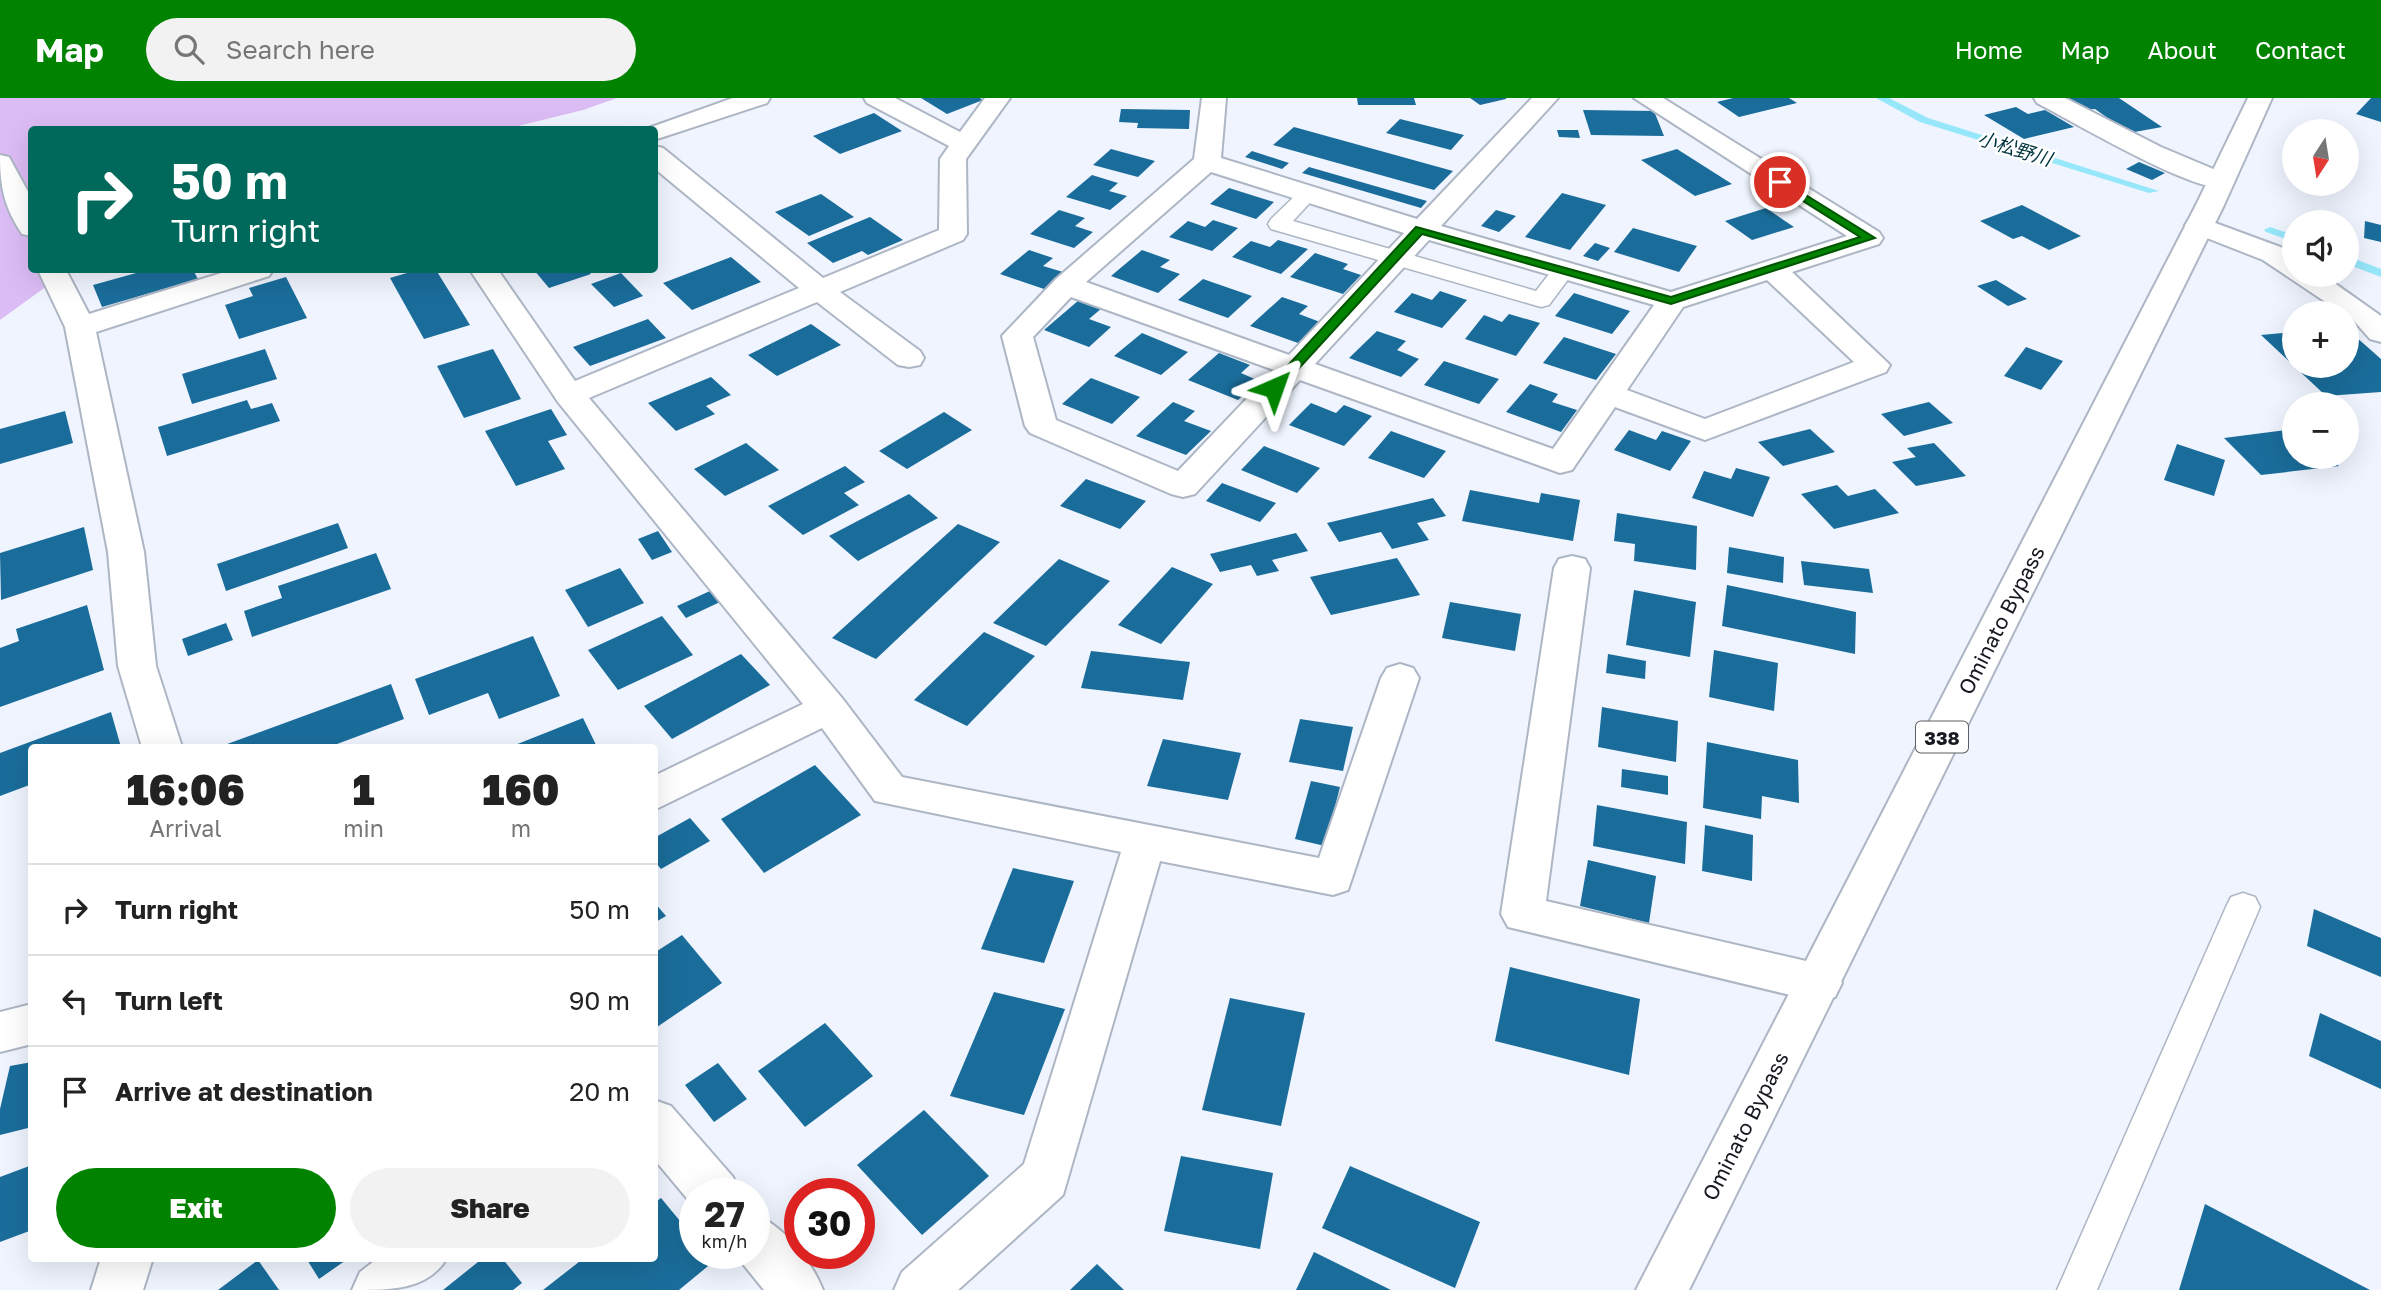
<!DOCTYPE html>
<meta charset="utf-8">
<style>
:root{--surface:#fff;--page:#f2f2f2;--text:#222;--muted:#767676;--line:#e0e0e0;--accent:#018300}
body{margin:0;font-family:"Golos Text","Noto Sans JP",sans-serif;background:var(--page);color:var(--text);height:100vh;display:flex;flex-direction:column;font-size:26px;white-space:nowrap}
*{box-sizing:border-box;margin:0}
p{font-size:23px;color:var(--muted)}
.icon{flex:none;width:38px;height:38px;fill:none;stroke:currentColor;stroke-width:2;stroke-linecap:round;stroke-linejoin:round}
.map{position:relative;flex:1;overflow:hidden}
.side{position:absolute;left:28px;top:646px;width:630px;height:518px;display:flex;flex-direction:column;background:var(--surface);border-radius:7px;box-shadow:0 7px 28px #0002}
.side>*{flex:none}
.top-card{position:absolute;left:28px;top:28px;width:630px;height:147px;border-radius:7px;box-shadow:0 7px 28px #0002;background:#00695c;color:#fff;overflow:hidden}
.needle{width:46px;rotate:192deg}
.buttons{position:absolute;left:2282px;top:21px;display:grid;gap:14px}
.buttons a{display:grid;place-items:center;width:77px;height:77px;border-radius:50%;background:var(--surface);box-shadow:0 7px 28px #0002;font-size:35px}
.speed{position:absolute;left:679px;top:1080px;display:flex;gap:14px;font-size:35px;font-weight:700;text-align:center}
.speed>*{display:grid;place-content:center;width:91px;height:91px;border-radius:50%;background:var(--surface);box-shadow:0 7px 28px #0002;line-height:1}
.speed small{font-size:18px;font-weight:400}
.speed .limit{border:10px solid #d22;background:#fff;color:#111}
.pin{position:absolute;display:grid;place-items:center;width:60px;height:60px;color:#fff;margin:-30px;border:4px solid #fff;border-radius:50%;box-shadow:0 2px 7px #0007}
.me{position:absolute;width:77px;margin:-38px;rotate:43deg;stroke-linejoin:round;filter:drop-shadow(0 0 5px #0008)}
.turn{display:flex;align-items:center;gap:24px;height:147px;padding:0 28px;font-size:32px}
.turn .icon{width:91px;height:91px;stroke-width:2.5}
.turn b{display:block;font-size:49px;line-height:60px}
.eta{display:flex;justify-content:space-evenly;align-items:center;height:119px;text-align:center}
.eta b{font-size:42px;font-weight:800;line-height:49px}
.action{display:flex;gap:14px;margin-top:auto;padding:14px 28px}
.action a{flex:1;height:80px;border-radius:42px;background:var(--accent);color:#fff;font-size:28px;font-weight:800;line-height:80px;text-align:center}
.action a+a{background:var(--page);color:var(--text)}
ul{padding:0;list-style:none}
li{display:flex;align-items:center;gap:21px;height:91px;padding:0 28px;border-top:2px solid var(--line)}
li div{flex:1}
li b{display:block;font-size:26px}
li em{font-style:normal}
header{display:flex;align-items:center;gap:42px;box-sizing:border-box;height:98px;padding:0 35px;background:var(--accent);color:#fff}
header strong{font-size:33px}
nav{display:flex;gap:38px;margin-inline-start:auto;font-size:24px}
.search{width:490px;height:63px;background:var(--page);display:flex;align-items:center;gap:18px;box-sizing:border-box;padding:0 24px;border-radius:38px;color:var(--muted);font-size:26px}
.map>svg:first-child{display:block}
.green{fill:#dcbcf4}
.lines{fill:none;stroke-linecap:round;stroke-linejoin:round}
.stream{fill:#96e7fa;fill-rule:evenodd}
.building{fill:#1a6d9b}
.service-casing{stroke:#adb6c4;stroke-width:3}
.minor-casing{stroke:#adb6c4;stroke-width:4}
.trunk-casing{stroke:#adb6c4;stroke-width:4}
.service{fill:#fff;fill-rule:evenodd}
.minor{fill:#fff;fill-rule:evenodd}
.trunk{fill:#fff;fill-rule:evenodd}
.route{fill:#018300;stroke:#015500;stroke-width:2}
.labels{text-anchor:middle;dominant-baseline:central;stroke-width:5;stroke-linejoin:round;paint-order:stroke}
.far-water-label{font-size:19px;font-style:italic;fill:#00343e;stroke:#fff}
.shield{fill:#fff;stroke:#5c5e62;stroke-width:2}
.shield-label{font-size:19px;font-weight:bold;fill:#16191f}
.street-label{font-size:21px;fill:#16191f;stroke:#fff}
</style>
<header>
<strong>Map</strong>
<div class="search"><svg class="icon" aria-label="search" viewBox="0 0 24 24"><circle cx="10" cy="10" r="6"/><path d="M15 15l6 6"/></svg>Search here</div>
<nav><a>Home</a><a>Map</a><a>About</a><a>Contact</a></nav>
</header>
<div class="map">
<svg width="2381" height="1192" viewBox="0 0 2381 1192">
<rect width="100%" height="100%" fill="#eff4fe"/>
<!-- green -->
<polygon class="green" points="0,0 617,0 583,12 502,32 32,32 32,172 69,172 0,222"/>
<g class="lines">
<!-- stream -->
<g class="stream">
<polygon points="1876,0 1889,0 1928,20 2159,93 2149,95 1920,24"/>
<polygon points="2270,129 2294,137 2294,144 2266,134 2264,132"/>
<polygon points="2347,158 2381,171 2381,179 2347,166"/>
</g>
</g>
<!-- building -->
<g class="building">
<polygon points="921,0 980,0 983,2 947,16"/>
<polygon points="1357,0 1414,0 1416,7 1358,7"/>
<polygon points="1470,0 1506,0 1506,1 1480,7"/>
<polygon points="1733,0 1789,0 1797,5 1739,19 1717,4"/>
<polygon points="2068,0 2119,0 2162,29 2129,35 2095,11 2085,12"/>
<polygon points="2371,0 2381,0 2381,24 2356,16"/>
<polygon points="2016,9 2028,16 2045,12 2074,29 2024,41 1984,17"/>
<polygon points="1121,11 1190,12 1189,31 1137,30 1138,25 1119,24"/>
<polygon points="1583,12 1654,13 1664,38 1591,37"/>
<polygon points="874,15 902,33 840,56 813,38"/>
<polygon points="1400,21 1464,37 1451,52 1386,35"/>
<polygon points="1294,29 1453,73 1434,92 1273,47"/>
<polygon points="1557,32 1578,32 1580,40 1559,39"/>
<polygon points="1111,51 1155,63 1138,79 1093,67"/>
<polygon points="1677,51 1732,86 1695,98 1641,62"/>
<polygon points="1252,53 1289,65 1282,71 1245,59"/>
<polygon points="2139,64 2165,75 2152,82 2126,71"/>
<polygon points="1309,69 1427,103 1421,110 1302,75"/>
<polygon points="1092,77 1118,85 1109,93 1127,98 1110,112 1066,99"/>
<polygon points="1229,90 1274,104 1256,121 1210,106"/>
<polygon points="1562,95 1606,107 1570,152 1525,139"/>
<polygon points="821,96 854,119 809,138 775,114"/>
<polygon points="2022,107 2081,138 2049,152 2022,138 2013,141 1980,123"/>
<polygon points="1766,110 1794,129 1752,142 1725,123"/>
<polygon points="1059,112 1085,120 1075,128 1093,134 1074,150 1030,136"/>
<polygon points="1496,112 1516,118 1499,134 1481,128"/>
<polygon points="870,119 903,142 868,157 862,153 833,165 807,145"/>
<polygon points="1213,122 1238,130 1212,153 1169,139 1188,123 1205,129"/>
<polygon points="2365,123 2381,127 2381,144 2364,140"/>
<polygon points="1633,130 1697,148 1679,174 1614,154"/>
<polygon points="1278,142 1308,151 1281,176 1232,159 1251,143 1270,149"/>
<polygon points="1595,145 1610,150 1598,163 1583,158"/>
<polygon points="1029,152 1053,160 1043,168 1063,174 1044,191 1000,176"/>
<polygon points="1142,152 1170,162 1160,169 1180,176 1158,195 1111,178"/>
<polygon points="1315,155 1348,166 1343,171 1361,177 1343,196 1290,179"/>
<polygon points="731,159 761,184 692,212 663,185"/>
<polygon points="147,172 193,172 198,181 102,209 93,187"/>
<polygon points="417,172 436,172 470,227 424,241 390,180"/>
<polygon points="534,172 587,172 591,176 549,190"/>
<polygon points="621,175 643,198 614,209 591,186"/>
<polygon points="286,179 307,220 239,241 225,207 253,198 249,190"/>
<polygon points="1203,181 1252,198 1228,220 1178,202"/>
<polygon points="1996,182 2027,201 2008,208 1977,188"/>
<polygon points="1440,193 1467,202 1442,230 1394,214 1412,195 1432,202"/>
<polygon points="1574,195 1630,213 1612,236 1555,218"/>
<polygon points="1282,199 1308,208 1299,216 1320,224 1298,245 1250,228"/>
<polygon points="1079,202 1102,210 1089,221 1111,229 1089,249 1044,232"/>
<polygon points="1509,216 1540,225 1516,258 1465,241 1484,217 1502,224"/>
<polygon points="648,221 666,240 590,268 573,249"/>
<polygon points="811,226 841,247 777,278 748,257"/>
<polygon points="2347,231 2381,261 2381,294 2326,298 2261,237 2294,234 2294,268 2347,268"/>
<polygon points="1377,233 1406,243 1397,252 1419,261 1401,279 1349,260"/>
<polygon points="1142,235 1188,254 1161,277 1114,258"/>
<polygon points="1564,239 1616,256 1596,282 1543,265"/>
<polygon points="2026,249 2063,263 2041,292 2004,278"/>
<polygon points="265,251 277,281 192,306 182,276"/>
<polygon points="493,251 521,301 464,320 437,268"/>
<polygon points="1219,255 1250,267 1241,275 1259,283 1238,302 1188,282"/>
<polygon points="1444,263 1499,281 1479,306 1424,287"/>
<polygon points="711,279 731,297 706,308 715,316 676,333 648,305"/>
<polygon points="1091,280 1140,299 1112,326 1062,306"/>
<polygon points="1530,286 1558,296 1552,304 1577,312 1561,334 1506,314"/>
<polygon points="247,302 251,311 272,305 280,323 167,358 158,329"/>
<polygon points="1173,304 1195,313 1184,323 1211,333 1186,357 1136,338"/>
<polygon points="1929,304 1953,325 1904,338 1881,316"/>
<polygon points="1311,305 1336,315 1344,307 1372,318 1344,348 1289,327"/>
<polygon points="551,311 567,337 548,343 565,371 516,388 485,333"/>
<polygon points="65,313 73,345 0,366 0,331"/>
<polygon points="944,314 972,332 907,371 879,353"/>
<polygon points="1810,331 1835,354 1783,368 1758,344"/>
<polygon points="2294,331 2294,359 2329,359 2339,368 2261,377 2224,340"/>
<polygon points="1629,332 1656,342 1662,333 1691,343 1670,373 1614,352"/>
<polygon points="1391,333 1446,353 1424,380 1368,360"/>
<polygon points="746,345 779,372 725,398 694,371"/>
<polygon points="1934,345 1966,378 1916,388 1892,364 1916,359 1907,350"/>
<polygon points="2177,346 2225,362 2214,398 2164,382"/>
<polygon points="1264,348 1320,370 1297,395 1241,372"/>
<polygon points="845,368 865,384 844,395 859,407 803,437 768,408"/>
<polygon points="1736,370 1770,379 1753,419 1692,400 1704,373 1731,381"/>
<polygon points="1086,381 1146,403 1120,431 1060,408"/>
<polygon points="1222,385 1276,405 1260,424 1206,403"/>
<polygon points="1837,387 1848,398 1875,391 1899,415 1834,431 1801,396"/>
<polygon points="1470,392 1539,405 1541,395 1580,402 1573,443 1462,423"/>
<polygon points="909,396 938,420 858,463 829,438"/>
<polygon points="1433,400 1446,418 1417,425 1429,442 1392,451 1381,434 1339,444 1327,425"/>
<polygon points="1617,415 1697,428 1696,472 1634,463 1635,446 1614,443"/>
<polygon points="338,425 348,450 226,493 217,466"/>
<polygon points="958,426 1000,444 876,561 832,540"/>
<polygon points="84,429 93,472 1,502 0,455"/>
<polygon points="658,433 672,454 652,462 638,441"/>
<polygon points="1296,435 1308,453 1272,462 1279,473 1257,478 1251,467 1220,474 1210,456"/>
<polygon points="1729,449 1784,459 1783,485 1727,475"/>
<polygon points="376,455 391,491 252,539 244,513 282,500 278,488"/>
<polygon points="1397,460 1420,497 1331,517 1310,479"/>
<polygon points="1059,461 1110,483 1046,548 993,525"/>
<polygon points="1801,463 1869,471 1873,495 1804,487"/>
<polygon points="1172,469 1213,486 1161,546 1118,527"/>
<polygon points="620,470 644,505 588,529 565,492"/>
<polygon points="1727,487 1856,514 1855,556 1722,528"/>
<polygon points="1634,492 1696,504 1690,559 1626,547"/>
<polygon points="710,493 720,504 686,520 677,508"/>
<polygon points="1450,504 1521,516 1515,553 1442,540"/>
<polygon points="87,507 104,572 0,609 0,550 19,543 16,531"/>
<polygon points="662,518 693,557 618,592 588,552"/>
<polygon points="226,525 233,542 188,558 182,541"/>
<polygon points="984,534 1035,558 967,628 914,602"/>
<polygon points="533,538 560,598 499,621 488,595 429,617 415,581"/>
<polygon points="1714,552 1778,565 1774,613 1709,599"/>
<polygon points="1091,553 1190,564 1183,602 1081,590"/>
<polygon points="741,556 770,587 672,641 644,608"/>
<polygon points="1608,556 1646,563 1645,581 1606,575"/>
<polygon points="391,586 404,621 329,649 219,649"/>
<polygon points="1602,609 1678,623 1676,664 1598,649"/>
<polygon points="111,614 121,649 32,649 32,686 0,698 0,655"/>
<polygon points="583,620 597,649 515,647"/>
<polygon points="1300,621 1353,629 1343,673 1289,664"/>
<polygon points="1163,641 1241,655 1228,702 1147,688"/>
<polygon points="1707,644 1798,662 1799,705 1762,698 1761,721 1703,710"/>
<polygon points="815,667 861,717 764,775 721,721"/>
<polygon points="1622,671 1668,678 1668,697 1621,689"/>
<polygon points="1311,683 1340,689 1325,748 1295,741"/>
<polygon points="1597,707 1687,724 1685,766 1593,748"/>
<polygon points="690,720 710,743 661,771 654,763 654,740"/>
<polygon points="1705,727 1753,737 1752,783 1702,773"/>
<polygon points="1588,762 1656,778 1649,825 1580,808"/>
<polygon points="1013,770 1074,783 1044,865 981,851"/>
<polygon points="654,804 666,818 654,825"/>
<polygon points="2314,811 2381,840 2381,879 2307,848"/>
<polygon points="682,837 722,885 654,931 654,855"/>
<polygon points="1510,869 1640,901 1629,977 1495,943"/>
<polygon points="994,894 1065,911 1024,1017 950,998"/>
<polygon points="1230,900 1305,915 1281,1028 1202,1012"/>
<polygon points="2320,915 2381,943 2381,991 2309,958"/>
<polygon points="825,925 873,978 805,1029 758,973"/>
<polygon points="32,964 32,1029 0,1037 0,1011 10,968"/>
<polygon points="718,965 747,1001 714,1024 685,987"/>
<polygon points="924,1012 989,1078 922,1137 857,1067"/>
<polygon points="1181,1058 1273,1075 1260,1151 1164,1133"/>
<polygon points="32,1067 32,1132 0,1144 0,1079"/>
<polygon points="1350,1068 1480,1124 1455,1190 1322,1130"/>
<polygon points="661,1100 695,1141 695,1155 706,1155 713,1164 679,1192 543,1192 584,1160 654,1160 654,1105"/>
<polygon points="2205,1106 2370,1192 2179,1192"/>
<polygon points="1314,1154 1391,1192 1296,1192"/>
<polygon points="306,1160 349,1160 319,1181"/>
<polygon points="483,1160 502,1160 522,1185 513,1192 443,1192"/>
<polygon points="258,1162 279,1192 218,1192"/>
<polygon points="1097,1166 1124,1192 1070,1192"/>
</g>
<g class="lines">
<defs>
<g id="service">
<polygon points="1308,90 1318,96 1293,123 1536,193 1556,167 1564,165 1575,172 1549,207 1541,209 1271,131 1268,126 1271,121 1301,92"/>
<polygon points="2243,795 2255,799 2260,809 2097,1192 2057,1192 2226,809 2231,799"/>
</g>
<g id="minor">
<polygon points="733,0 770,0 767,5 654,42 654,32 643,32"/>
<polygon points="864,0 895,0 960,34 985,0 1010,0 966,61 967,136 963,142 840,194 920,253 924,260 920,267 909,269 898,267 817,204 589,300 842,600 902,679 1319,760 1381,580 1387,570 1400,566 1413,570 1419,580 1348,792 1333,797 1160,763 1063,1097 958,1192 894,1192 902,1174 1024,1066 1121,754 875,703 822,630 654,712 654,678 803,606 558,304 470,172 498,172 575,283 799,190 654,70 654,48 663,50 823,180 939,132 940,61 949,48 867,5"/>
<path d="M1202,0H1226L1221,60L1417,121L1532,0H1558L1441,128L1671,194L1847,138L1634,0H1663L1879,134L1883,140L1879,146L1792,174L1890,267L1886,274L1705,342L1615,309L1572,372L1560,375L1300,282L1195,396L1183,399L1171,396L1030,335L1025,328L1002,238L1056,181L1194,61ZM1211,74L1404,135L1289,257L1086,184ZM1429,142L1654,207L1553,351L1315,266ZM1767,182L1854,264L1705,321L1627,292L1683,209ZM1071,199L1274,272L1178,373L1056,322L1033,239Z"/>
<path d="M2034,0H2065L2161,49L2230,78L2234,84L2230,90C2198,98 2072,23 2037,5Z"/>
<path d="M0,57L9,59L32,101V138L22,136C4,109 0,89 0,57Z"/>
<polygon points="2199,119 2283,150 2294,157 2294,177 2323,177 2381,218 2381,244 2370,241 2347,215 2342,215 2263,162 2189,133 2185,127 2189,121"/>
<polygon points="38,172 66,172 89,216 231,172 273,172 269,178 96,234 144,454 156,568 182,649 142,649 118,568 108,454 65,229"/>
<polygon points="1572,458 1585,461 1590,470 1546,803 1819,866 1835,871 1842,885 1835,899 1819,904 1508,829 1501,816 1554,470 1559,461"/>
<polygon points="32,906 32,946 0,954 0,914"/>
<polygon points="654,1002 671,1008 733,1079 740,1096 695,1096 695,1110 654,1061"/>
<path d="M754,1116C784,1128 811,1162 823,1192H764L734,1155H754Z"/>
<polygon points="101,1160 153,1160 143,1192 91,1192"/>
<path d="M378,1160H447C428,1192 392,1192 352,1192L360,1174Z"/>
</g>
<polygon id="trunk" points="2248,0 2272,0 2224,107 1689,1192 1636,1192 2196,107"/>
</defs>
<!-- service casing -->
<use href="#service" class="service-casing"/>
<!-- minor casing -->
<use href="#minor" class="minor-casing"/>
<!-- trunk casing -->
<use href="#trunk" class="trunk-casing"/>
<!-- service -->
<use href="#service" class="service"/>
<!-- minor -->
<use href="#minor" class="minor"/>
<!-- trunk -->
<use href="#trunk" class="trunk"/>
</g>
<!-- route -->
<polygon class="route" points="1780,81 1875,140 1671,206 1422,136 1278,293 1267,290 1416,129 1671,199 1860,139 1776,86 1774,84"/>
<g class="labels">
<!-- far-water labels -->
<g class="far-water-label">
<text transform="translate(2015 50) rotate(17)">小松野川</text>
</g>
<!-- shield labels -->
<rect class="shield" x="1916" y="623.5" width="52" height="31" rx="5"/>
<g class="shield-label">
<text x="1942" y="639">338</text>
</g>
<!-- street labels -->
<g class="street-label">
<text transform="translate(2001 522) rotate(-63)">Ominato Bypass</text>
<text transform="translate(1745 1028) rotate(-63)">Ominato Bypass</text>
</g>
</g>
</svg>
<div class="buttons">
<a><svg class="needle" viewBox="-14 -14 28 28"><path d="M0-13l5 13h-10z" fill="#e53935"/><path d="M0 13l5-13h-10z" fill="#767676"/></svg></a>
<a><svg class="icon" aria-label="sound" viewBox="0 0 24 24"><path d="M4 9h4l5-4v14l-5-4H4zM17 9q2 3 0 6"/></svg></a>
<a>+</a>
<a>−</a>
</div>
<div class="speed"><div>27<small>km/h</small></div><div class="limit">30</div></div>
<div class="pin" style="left:1780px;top:84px;background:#d93025"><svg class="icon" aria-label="arrive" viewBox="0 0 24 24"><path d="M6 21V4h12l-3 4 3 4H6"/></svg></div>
<svg class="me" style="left:1274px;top:290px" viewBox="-20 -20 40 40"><path d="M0-17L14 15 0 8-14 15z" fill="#018300" stroke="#fff" stroke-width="4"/></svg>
<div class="top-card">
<div class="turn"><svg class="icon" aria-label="right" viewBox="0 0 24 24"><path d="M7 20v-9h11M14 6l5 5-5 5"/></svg><div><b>50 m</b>Turn right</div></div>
</div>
<section class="side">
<div class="eta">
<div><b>16:06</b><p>Arrival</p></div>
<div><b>1</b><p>min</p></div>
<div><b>160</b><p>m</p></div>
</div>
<ul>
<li><svg class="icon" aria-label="right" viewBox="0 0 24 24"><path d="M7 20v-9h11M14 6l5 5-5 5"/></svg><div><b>Turn right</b></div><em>50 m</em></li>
<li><svg class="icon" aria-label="left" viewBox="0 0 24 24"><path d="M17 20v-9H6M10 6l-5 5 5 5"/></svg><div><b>Turn left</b></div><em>90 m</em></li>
<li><svg class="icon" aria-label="arrive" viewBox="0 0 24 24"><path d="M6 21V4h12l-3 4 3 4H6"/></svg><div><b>Arrive at destination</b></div><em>20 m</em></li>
</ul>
<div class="action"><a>Exit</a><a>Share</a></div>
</section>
</div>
